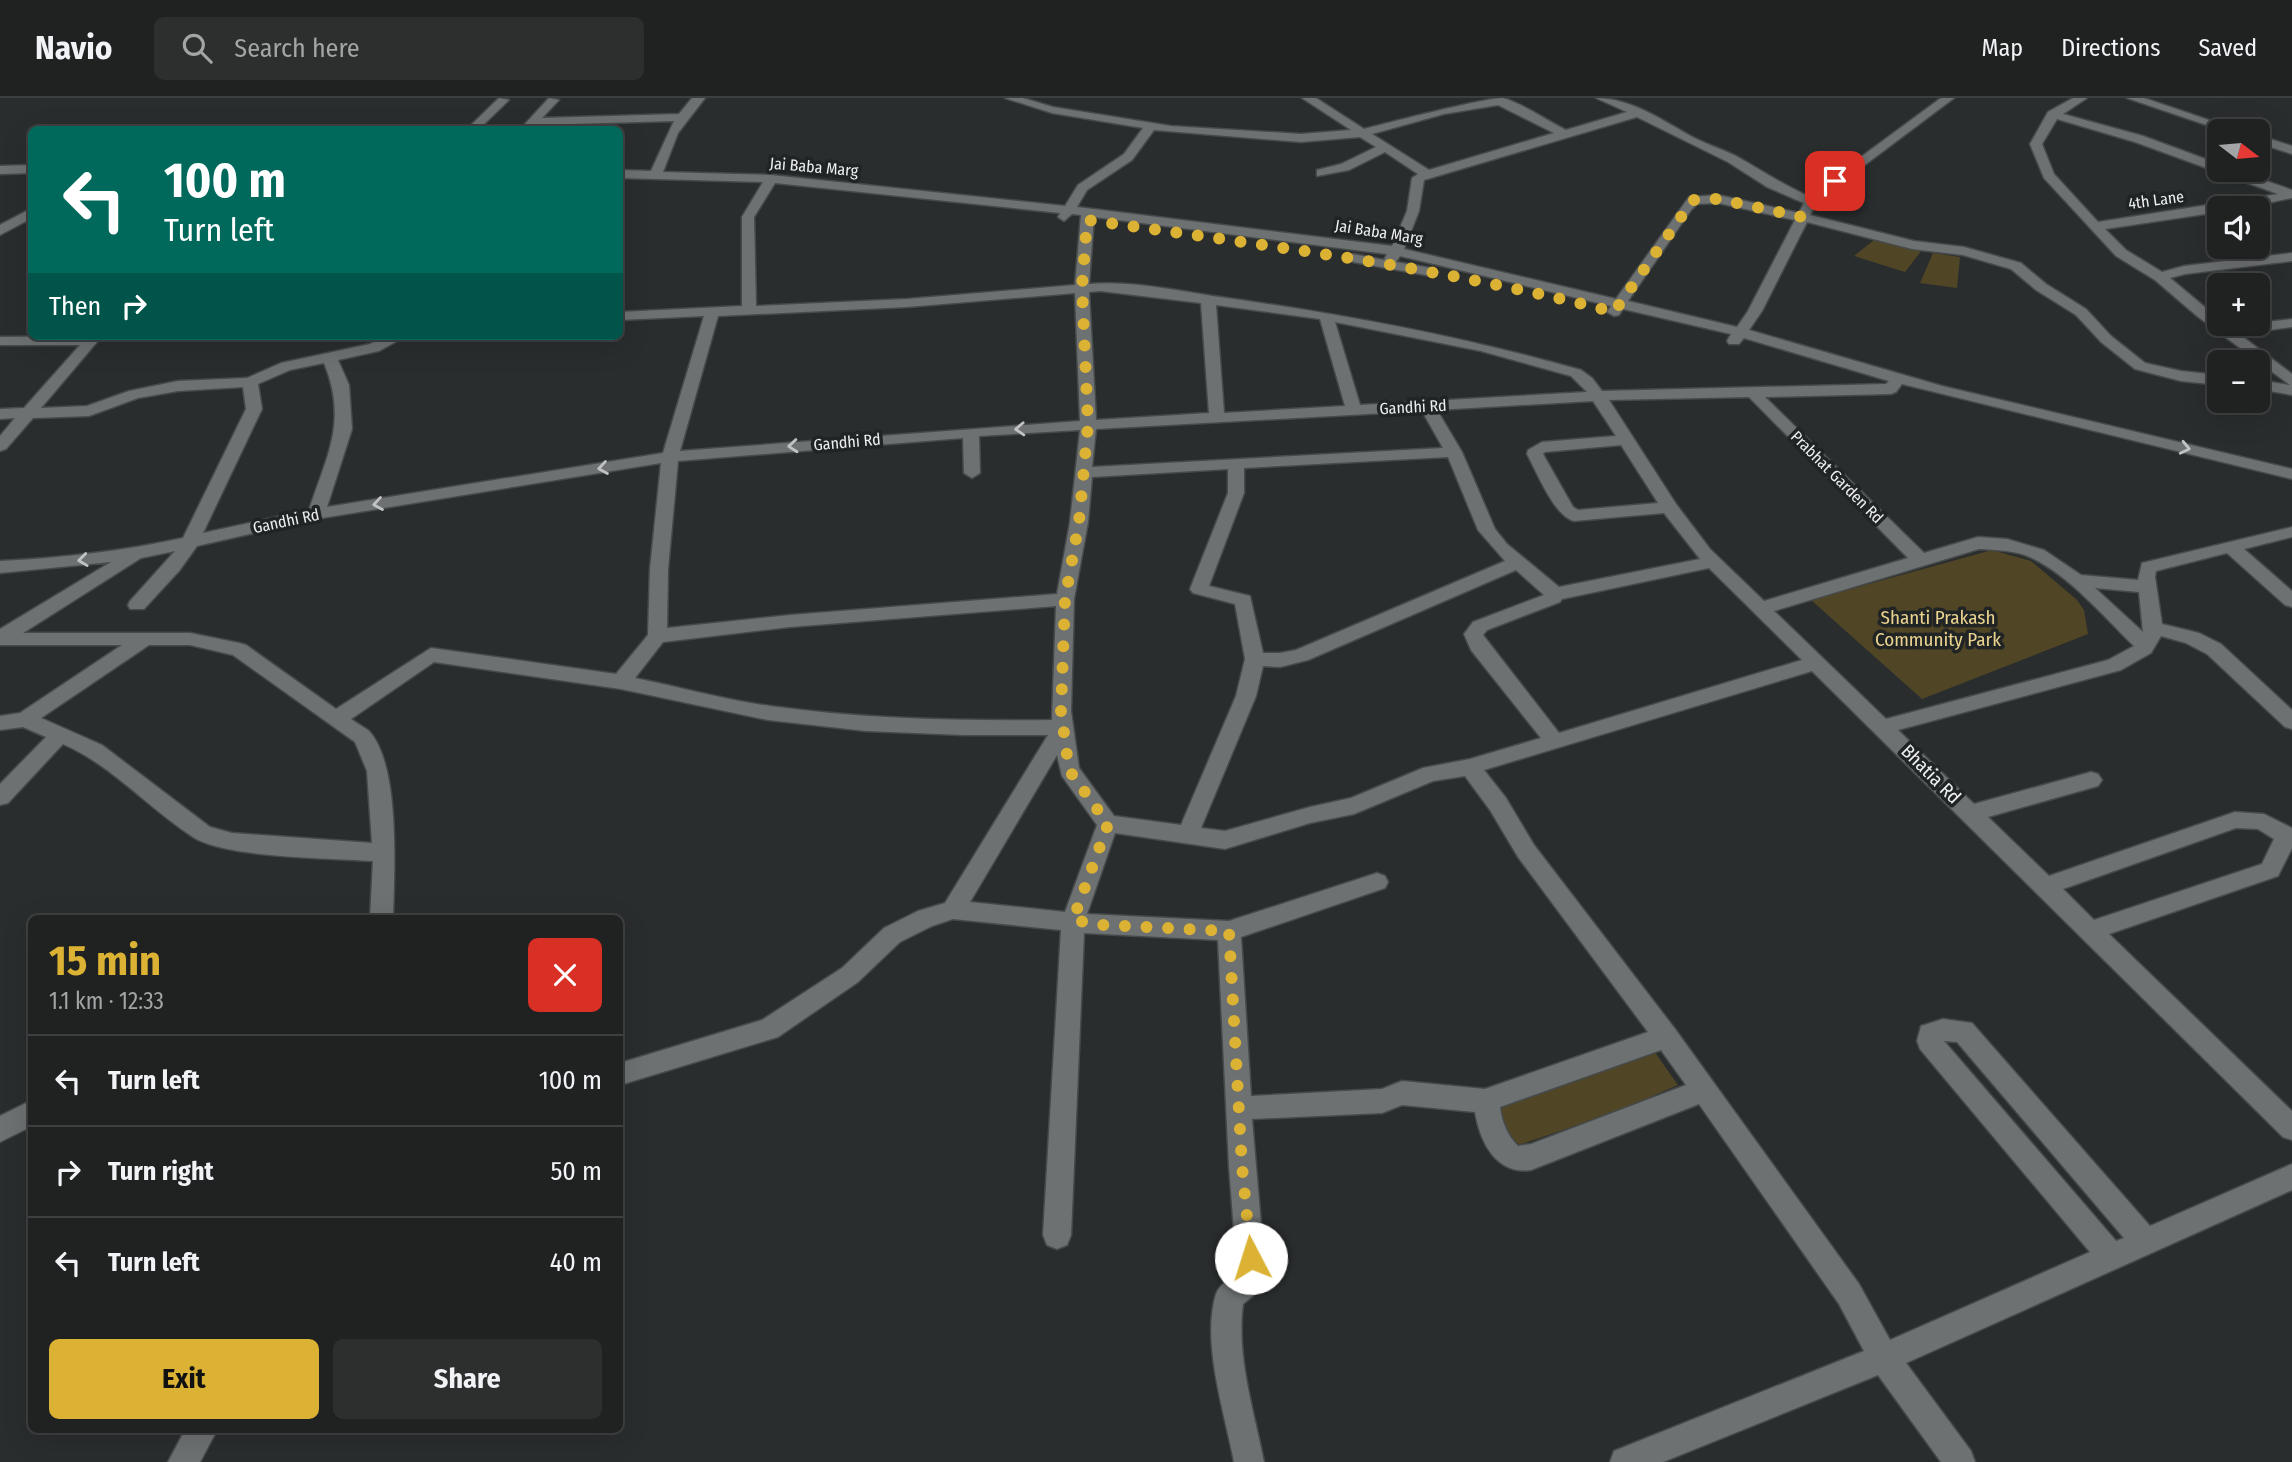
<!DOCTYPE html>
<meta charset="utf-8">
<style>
:root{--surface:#202222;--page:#2d2f2f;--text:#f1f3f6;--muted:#a2a4a5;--line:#3d3f40;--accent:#dbb233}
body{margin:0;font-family:"Fira Sans Condensed",sans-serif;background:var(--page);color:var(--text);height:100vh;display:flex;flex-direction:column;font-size:26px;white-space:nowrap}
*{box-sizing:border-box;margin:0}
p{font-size:23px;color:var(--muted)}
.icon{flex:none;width:38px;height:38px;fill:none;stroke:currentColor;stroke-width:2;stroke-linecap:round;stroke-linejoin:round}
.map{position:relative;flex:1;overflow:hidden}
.details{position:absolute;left:28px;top:817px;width:595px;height:518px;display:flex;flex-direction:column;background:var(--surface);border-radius:10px;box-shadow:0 7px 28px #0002,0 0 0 2px var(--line)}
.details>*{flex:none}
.hud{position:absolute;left:28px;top:28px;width:595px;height:214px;border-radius:10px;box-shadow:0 7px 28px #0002,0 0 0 2px var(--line);background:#00695c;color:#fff;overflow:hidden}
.needle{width:46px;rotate:106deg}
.controls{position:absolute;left:2207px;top:21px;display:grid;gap:14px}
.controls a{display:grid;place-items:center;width:63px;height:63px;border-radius:10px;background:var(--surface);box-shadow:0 7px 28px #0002,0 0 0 2px var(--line);font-size:35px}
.pin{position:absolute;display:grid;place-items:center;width:60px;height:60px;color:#fff;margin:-30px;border-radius:14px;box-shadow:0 4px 10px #0006}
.me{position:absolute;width:77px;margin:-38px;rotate:355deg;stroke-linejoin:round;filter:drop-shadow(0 0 5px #0008)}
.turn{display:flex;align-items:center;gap:24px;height:147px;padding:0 21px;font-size:32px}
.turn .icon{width:91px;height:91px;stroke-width:2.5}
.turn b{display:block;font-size:49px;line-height:60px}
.then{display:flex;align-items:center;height:66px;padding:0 21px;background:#0003;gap:14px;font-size:26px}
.round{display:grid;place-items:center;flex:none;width:74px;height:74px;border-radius:10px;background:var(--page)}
.headline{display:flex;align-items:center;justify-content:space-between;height:119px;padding:0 21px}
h1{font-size:42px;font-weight:700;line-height:52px;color:var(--accent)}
.primary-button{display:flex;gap:14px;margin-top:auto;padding:14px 21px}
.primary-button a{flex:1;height:80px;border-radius:10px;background:var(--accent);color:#111;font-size:28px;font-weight:700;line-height:80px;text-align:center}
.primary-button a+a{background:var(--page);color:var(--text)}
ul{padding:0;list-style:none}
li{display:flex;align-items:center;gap:21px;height:91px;padding:0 21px;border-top:2px solid var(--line)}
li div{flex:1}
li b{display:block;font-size:26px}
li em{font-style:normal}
header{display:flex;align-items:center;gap:42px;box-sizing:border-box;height:98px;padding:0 35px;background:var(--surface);border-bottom:2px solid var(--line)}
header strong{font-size:33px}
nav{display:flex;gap:38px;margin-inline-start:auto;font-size:24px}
.search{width:490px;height:63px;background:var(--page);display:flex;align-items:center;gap:18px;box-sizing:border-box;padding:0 24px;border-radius:10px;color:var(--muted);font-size:26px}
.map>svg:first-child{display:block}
.green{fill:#504525}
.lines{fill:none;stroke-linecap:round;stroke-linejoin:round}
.minor-casing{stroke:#464a4a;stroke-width:3}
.minor{fill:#6d7172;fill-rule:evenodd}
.oneway{stroke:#c0c2c3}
.route{stroke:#dbb233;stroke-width:12;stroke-dasharray:0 21.6}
.labels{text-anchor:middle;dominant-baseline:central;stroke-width:7;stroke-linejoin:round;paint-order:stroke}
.far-street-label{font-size:16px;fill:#eceeef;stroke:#202424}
.park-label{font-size:19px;fill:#ead28f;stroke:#202424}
.street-label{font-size:19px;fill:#eceeef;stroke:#202424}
</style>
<header>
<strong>Navio</strong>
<div class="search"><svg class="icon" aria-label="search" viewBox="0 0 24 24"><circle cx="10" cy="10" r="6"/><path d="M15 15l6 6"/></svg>Search here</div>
<nav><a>Map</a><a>Directions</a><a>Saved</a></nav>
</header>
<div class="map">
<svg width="2292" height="1364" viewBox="0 0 2292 1364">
<rect width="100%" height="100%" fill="#2a2d2e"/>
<!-- green -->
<g class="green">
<polygon points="1878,139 1922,152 1905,174 1854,158"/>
<polygon points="1933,155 1960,159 1957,190 1920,185"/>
<polygon points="1992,452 2031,463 2077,502 2084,512 2088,536 1922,601 1811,502"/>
<polygon points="1654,953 1678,987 1613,1015 1519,1047 1497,1026 1496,1001"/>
</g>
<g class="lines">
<defs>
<g id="minor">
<polygon points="499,0 509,2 478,32 466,32"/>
<path d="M549,0L559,2L542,20L679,16L692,0H705L678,35L663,74L771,77L1065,108L1078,87L1124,56L1143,30L1052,15L1005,0H1023L1053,9L1171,28L1301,36L1351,32L1302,0H1316L1364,31C1391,24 1485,0 1503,0C1524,6 1546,22 1566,32L1627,14L1596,0C1629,0 1659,20 1687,36C1702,45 1720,50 1736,58C1761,72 1783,87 1808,98L1941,0H1954L1818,102L1810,117L1914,143L1964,149L2021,165L2046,186L2086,211L2111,238L2145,265L2181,273L2219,277V287L2181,283L2135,271L2101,244L2076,217L2036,192L2011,171L1963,157L1912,151L1807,124L1762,213L1749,232L1942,288L2292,371V381L1902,286L1896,294L1891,296L1765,299L1924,455L1978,439L2007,441L2044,452L2081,477L2138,482L2142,465L2292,429V439L2244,451L2292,493V509L2285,507L2227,455L2156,473L2155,479L2162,526L2199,535L2221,546L2292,612V631L2285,629L2207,556L2186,545L2161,538L2151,555L2121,572L1898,632L1974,706L2091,674L2098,676L2102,682L2098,688L1988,719L2049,778L2235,714L2264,716L2292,730V750L2278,778L2109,836L2292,1013V1042L2283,1039L1812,573L1484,672L1506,700L1534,747L1675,931L1859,1186L1890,1242L2090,1154L1920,951L1917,943L1921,928L1943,921L1972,925L2150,1128L2292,1066V1092L1906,1265L1971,1353L1975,1364H1941L1878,1277L1663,1364H1610L1614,1353L1864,1253L1839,1206L1699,1006L1531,1072C1496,1077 1480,1044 1475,1014L1402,1007L1382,1015L1252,1021L1265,1173L1255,1196L1243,1206C1236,1258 1254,1313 1264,1364H1234C1225,1316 1201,1244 1216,1196C1220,1185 1231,1182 1237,1172L1229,1068L1218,842L1084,835L1071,1137L1067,1147L1057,1151L1047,1147L1043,1137L1061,832L953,821L932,828L900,844L858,884L778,939L620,987V965L762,922L842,870L884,830L918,813L945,805L1048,637H964L866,633L768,622L621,591L434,564L351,621C356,625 364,629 369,633C401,668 394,775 393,821H370L373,763C331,760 225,760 193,739C148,710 113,668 63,646L8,705L0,707V686L46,639L23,629L0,632V618L20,615L122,547H0V531L111,464L0,475V463C62,460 123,453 183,440L246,311L243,289L178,293L138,300L89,318L33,320L6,351L0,353V338L15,320L0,321V311L24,310L80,247H0V239L102,238L41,310L87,308L129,293L178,283L247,280L281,265L370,246L387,238H406L379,253L338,262L349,287L352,331L327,409L663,355L704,218L620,222V214L742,208V119L763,84L620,80V72L651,73L674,23L536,27L533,30H525V26ZM1498,7L1554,35L1429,72L1372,36L1444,16ZM1637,19L1728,64L1767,89L1804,105L1799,115L1718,97L1689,99L1616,201L1404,151L1419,113L1424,82ZM1154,32L1301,44L1360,39L1376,49L1341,66L1317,72V78L1349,72L1385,54L1418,76L1412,80L1407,113L1392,148L1077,109L1087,92L1132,62ZM775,85L1060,115L1058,119L1064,123L1072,116L1081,117L1075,187L907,201L756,208L754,119ZM1718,105L1795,122L1748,213L1737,229L1628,203L1691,112L1697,106ZM1094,119L1387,156L1384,162L1353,156L1346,160L1353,164L1431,178L1438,174L1431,170L1396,164L1400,158L1611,208L1607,214L1614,218L1619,217L1623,211L1731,236L1727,243L1729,246H1739L1744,240L1889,283L1886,286L1602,293L1592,280L1581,272C1464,239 1347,217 1227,200C1182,194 1134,182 1089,186ZM1100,193L1201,205L1209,315L1096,322L1089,194ZM1075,195L1080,323L680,353L718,218L907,209ZM1216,207L1320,221L1345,308L1224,315ZM1335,224L1481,253L1571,278L1587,294L1360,307ZM324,265C348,323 327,357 309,412L203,435L262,311L258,286L290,272ZM1749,299L1908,460L1764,503L1710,451L1676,406L1609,302ZM1593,303L1616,338L1542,344L1528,352L1527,356C1537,374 1554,418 1574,423L1664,415L1700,461L1559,489L1507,446L1495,431L1462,354L1437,312ZM1422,313L1443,350L1092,369L1096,331ZM1080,332L1070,424L1057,496L790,517L667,530L668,471L678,363L963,340L964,375L972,380L980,375L979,338ZM1621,347L1658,405L1578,412L1573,409L1543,356L1545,354ZM1448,359L1478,432L1505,463L1296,552L1280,555H1263L1250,498L1209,488L1244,395V370ZM661,365L650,471L648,537L616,576L431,550L336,611L246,547L239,545L190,535H23L141,460L175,453L130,503L128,507L130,511H144L179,473L197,448L316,421ZM1228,371V395L1190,491L1193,495L1235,506L1245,561L1236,598L1181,727L1114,718L1079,670L1071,613L1074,501L1088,424L1092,379ZM1979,451C1996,452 2015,452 2032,460C2071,479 2103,518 2134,548L2108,562L1886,621L1774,513ZM1709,470L1802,562L1559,635L1483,537L1487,532L1560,504L1562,501ZM1516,472L1544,497L1473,524L1464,536L1471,552L1541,640L1470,661L1423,670L1351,700L1310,709L1225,733L1201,730L1256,598L1263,568L1280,569L1308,562ZM2095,490L2139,494L2143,534ZM1056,508L1052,622C958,623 864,621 770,608C725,602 680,589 635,580L663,544L790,529ZM149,547H190L233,557L355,644L367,673L372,745L232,735L210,729L102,647L41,620ZM1057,657L1062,678L1097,727L1065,814L970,804ZM1465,678L1490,712L1518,759L1648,934L1485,991L1402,983L1382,991L1251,998L1241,839L1385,790L1388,784L1385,778L1377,775L1229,823L1087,816L1115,735L1225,751L1310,725L1354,716L1433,683ZM2236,730L2258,731L2274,741L2262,766L2094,822L2063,791ZM1944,943L1957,944L2124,1140L2116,1143ZM1661,952L1686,987L1531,1046L1518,1048C1507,1037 1502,1024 1500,1009L1503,1008Z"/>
<path d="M2073,0H2087L2063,16L2143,38L2219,66V72H2235L2292,92V100L2244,110H2219V114L2105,131L2126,152L2162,174L2184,168L2292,155V163L2185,176L2170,180L2219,221V226L2229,228L2292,221V229L2239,236L2292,276V297L2258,291V282L2290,287L2197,218L2155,182L2116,158L2044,80L2030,46L2048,14ZM2057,21L2135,44L2278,96L2098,124L2054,76L2042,46Z"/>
<polygon points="2127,0 2144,0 2241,33 2224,33"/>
<polygon points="2258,37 2292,48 2292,56 2258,45"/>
<polygon points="32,67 32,75 0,76 0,68"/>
<polygon points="32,110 32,120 0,137 0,127"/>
<polygon points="32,1002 32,1028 0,1044 0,1018"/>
<polygon points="185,1332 217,1332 200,1364 168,1364"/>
</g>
</defs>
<!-- minor casing -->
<use href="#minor" class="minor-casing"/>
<!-- minor -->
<use href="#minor" class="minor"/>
</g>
<!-- one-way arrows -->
<defs><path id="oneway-chevron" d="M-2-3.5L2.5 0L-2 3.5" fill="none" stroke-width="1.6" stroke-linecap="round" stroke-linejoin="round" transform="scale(1.75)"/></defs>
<g class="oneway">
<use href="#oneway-chevron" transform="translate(1020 331) rotate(177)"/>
<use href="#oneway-chevron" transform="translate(793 348) rotate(175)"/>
<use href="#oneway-chevron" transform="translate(2185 350) rotate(13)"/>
<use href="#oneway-chevron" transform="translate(603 370) rotate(171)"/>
<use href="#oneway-chevron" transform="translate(378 406) rotate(171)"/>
<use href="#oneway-chevron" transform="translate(83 462) rotate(173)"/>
</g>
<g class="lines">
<!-- route -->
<path class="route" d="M1251,1160L1242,1068L1229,833L1102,827L1073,822L1108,726L1069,672L1061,613L1065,501L1079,424L1088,327L1082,189L1087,122C1263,147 1441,169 1614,214L1693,102L1718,101L1803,119L1813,100L1835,83"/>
</g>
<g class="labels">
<!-- far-street labels -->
<g class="far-street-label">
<text transform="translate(814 69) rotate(5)">Jai Baba Marg</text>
<text transform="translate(2156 102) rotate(-8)">4th Lane</text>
<text transform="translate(1379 134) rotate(9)">Jai Baba Marg</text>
<text transform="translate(1413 309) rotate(-3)">Gandhi Rd</text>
<text transform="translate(847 344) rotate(-5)">Gandhi Rd</text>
<text transform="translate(1837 379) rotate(45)">Prabhat Garden Rd</text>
<text transform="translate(286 423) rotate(-12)">Gandhi Rd</text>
</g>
<!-- park labels -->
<g class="park-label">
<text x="1938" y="519">Shanti Prakash<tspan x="1938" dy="22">Community Park</tspan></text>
</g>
<!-- street labels -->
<g class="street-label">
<text transform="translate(1931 676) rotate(45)">Bhatia Rd</text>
</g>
</g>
</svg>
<div class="controls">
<a><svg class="needle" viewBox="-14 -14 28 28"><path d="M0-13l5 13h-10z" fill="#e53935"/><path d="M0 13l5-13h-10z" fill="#a2a4a5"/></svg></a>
<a><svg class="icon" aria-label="sound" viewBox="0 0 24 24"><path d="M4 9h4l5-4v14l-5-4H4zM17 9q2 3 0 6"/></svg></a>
<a>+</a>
<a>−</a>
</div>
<div class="pin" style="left:1835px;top:83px;background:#d93025"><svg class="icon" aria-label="arrive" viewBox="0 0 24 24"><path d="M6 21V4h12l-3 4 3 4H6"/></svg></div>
<svg class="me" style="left:1251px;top:1160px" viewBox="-20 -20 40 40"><circle r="19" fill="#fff"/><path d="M0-13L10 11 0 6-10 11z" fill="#dbb233"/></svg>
<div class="hud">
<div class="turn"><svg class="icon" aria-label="left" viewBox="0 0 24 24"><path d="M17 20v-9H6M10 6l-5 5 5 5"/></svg><div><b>100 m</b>Turn left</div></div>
<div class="then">Then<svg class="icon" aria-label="right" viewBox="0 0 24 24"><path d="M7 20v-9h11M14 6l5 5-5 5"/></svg></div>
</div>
<section class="details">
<div class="headline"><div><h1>15 min</h1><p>1.1 km · 12:33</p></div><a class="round" style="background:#d93025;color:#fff"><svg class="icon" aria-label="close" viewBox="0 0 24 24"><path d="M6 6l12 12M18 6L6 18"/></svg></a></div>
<ul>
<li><svg class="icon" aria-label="left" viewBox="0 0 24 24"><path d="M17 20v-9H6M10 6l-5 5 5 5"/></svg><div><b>Turn left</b></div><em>100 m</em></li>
<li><svg class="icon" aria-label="right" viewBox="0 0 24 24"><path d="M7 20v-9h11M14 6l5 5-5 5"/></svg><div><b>Turn right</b></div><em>50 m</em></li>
<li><svg class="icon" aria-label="left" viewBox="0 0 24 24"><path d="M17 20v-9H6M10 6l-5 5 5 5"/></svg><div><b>Turn left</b></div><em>40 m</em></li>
</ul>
<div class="primary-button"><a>Exit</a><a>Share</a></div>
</section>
</div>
